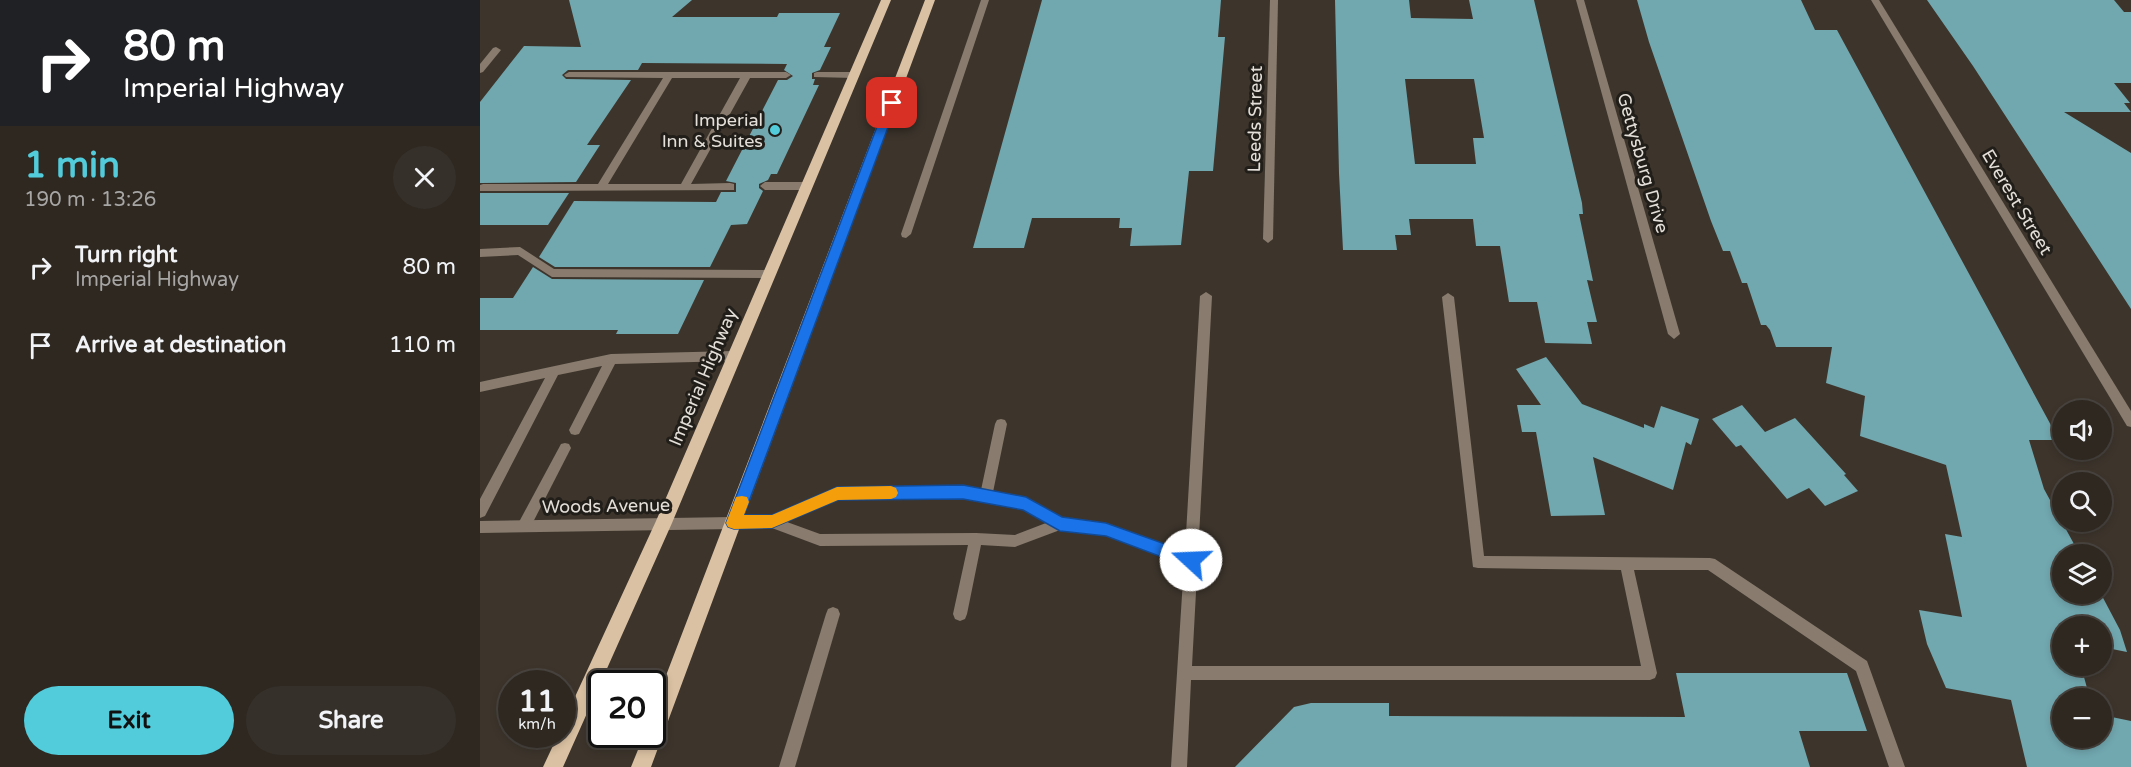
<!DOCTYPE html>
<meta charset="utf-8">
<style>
:root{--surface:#2e2821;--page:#36302a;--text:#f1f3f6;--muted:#a7a6a5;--line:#49443f;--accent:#52cbda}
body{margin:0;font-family:"Varela Round",sans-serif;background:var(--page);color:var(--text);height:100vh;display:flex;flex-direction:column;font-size:22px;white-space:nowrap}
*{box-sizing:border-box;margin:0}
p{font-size:20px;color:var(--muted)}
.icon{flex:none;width:33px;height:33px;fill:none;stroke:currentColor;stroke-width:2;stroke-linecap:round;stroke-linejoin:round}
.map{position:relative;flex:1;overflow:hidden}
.side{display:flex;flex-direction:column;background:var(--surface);width:480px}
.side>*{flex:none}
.banner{background:#202124;color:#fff;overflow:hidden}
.tools{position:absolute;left:1572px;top:400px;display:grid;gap:12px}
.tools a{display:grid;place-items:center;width:60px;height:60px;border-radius:50%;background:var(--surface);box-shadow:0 3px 9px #0003,0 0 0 2px var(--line);font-size:30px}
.speed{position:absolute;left:18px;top:670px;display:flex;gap:12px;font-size:30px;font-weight:700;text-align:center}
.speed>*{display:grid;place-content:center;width:78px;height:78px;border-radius:50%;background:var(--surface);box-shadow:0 3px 9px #0003,0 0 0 2px var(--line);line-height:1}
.speed small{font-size:15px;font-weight:400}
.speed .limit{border:3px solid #111;border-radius:9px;background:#fff;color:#111}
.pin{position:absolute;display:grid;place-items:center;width:51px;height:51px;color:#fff;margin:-26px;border-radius:12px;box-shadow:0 3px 9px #0006}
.me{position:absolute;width:66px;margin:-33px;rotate:290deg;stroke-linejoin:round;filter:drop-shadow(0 0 4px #0008)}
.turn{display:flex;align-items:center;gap:21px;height:126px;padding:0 24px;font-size:27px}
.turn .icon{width:78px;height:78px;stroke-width:2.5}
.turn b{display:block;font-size:42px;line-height:51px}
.round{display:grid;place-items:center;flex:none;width:63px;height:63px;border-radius:32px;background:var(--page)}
.overview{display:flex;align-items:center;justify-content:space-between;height:102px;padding:0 24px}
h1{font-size:36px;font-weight:700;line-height:45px;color:var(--accent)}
.action{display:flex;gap:12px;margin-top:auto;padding:12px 24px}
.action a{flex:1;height:69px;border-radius:36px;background:var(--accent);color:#111;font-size:24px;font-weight:700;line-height:69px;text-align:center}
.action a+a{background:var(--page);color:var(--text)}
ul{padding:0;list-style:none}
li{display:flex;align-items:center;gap:18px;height:78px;padding:0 24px}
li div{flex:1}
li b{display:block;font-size:22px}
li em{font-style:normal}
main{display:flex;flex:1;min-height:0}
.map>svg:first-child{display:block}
.building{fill:#71a7af;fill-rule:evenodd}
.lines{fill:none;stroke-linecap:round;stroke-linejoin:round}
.service{fill:#897c6e;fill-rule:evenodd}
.minor{fill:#897c6e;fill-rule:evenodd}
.tertiary{fill:#897c6e;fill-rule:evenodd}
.primary{fill:#dac1a3;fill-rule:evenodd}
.route{fill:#1a73e8;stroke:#114b97;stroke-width:1.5}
.slow{fill:#f59e0b}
.poi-dot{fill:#52cbda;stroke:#211e19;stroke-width:2}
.labels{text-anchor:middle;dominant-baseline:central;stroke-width:6;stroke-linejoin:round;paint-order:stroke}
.street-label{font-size:18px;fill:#e4dfd9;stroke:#211e19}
.poi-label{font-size:18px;fill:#e4dfd9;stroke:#211e19;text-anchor:end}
</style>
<main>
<section class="side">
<div class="banner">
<div class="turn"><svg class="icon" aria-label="right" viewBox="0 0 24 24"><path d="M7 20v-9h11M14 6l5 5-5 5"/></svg><div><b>80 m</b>Imperial Highway</div></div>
</div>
<div class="overview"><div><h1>1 min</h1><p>190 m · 13:26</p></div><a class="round"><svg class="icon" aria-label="close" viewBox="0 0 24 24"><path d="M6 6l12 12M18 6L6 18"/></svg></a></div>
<ul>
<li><svg class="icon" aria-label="right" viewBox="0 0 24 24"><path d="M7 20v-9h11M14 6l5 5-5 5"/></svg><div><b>Turn right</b><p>Imperial Highway</p></div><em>80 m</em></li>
<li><svg class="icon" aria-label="arrive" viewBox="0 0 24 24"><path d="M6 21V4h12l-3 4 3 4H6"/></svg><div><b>Arrive at destination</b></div><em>110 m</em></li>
</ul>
<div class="action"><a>Exit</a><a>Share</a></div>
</section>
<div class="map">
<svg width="1651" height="767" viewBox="0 0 1651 767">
<rect width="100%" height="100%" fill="#3d352c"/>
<!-- building -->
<g class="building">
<polygon points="89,0 212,0 192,17 297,17 299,13 360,13 344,47 351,47 340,70 332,73 332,79 335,79 333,85 339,85 297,174 291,174 288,180 279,184 279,188 283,191 267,224 251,225 230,267 75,267 59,257 94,201 236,202 241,192 256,192 256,183 246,181 298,80 307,80 313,76 304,70 307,64 162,63 158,70 88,70 82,75 86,79 151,80 107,145 120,145 96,182 0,183 0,102 44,46 101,47"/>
<polygon points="562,0 741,0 738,37 745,37 733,171 709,171 701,245 650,246 652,228 639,228 640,218 552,218 544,248 493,248"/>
<path d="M855,0H929L931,18L993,19L989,0H1054L1102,203L1103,214H1099L1113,281L1107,280L1117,322H1107L1112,344L1065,343L1057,302H1029L1020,246H996L993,219H929L931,235H915L917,250H863L859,173ZM925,79H994L1004,138H993L996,164H935Z"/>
<polygon points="1157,0 1321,0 1335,30 1357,30 1579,440 1549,440 1564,489 1600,555 1582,555 1582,594 1621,594 1640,630 1647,652 1622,647 1622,627 1582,627 1582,666 1601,666 1610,699 1582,699 1582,738 1622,738 1622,715 1651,721 1651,767 1547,767 1531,700 1466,688 1447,644 1439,610 1482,617 1465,534 1482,537 1466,465 1380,436 1385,396 1346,383 1352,347 1296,347 1290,330 1286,325 1281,325 1267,283 1262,283 1250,251 1243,251 1231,221 1169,42"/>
<polygon points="1447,0 1634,0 1644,12 1651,12 1651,83 1634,83 1650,103 1644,103 1651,112 1584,112 1651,153 1651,309 1493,66"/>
<polygon points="0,193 89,193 68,225 0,225"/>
<polygon points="53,267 72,279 224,280 198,334 136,334 138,330 0,330 0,298 33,298"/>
<polygon points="1066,357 1102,404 1164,428 1164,424 1174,428 1181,406 1219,419 1211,445 1206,442 1193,490 1113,457 1125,515 1071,516 1056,432 1042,432 1037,405 1061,405 1036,369"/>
<polygon points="1262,405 1285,432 1315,418 1366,474 1364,475 1378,491 1345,506 1329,488 1307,499 1261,445 1256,447 1232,419"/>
<polygon points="1196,673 1367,673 1387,731 1319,731 1330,767 755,767 814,707 831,703 909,703 909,716 1205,717"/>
</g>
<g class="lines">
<!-- service -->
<g class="service">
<polygon points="16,47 21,50 3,72 0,73 0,64 13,48"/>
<path d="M89,72H306L311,75L306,78H270L211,184L250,183L254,184V190L0,191V185L3,184H118L183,78L86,77L84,75ZM192,78H260L201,184H128Z"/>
<polygon points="337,72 374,72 379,75 374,78 334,77 334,73"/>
<polygon points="285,182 327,182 332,186 327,190 285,190 280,186"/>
<polygon points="40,247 74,269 289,270 295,274 289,278 72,277 38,255 0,257 0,249"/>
<path d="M726,292L732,296L712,666H1161L1141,570L998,568L993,567L962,297L968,293L974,297L1004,556L1230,558L1235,559L1387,661L1425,767H1409L1376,671L1228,570H1154L1177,673L1175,678L1170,680H711L707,767H691L704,564L626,536L580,530L535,547L501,545L487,614L485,619L480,621L475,619L473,614L488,545L340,546L292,528L254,529L249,527L247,523L249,519L254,517L291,516L357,487L483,486L501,490L515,424L517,420L521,419L525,420L527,424L513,492L551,500L582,518L626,524L705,551L720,296ZM483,498L543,509L566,523L535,535L496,533L340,534L307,522L358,499Z"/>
<polygon points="254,351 258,353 260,356 258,359 254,361 135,364 99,434 95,435 91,434 89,430 122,366 78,375 5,516 0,518 0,499 65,378 0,392 0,382 131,354"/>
<polygon points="85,443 89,444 91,448 49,530 44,532 39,530 37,526 39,522 81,444"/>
<polygon points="353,607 358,609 360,614 315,767 299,767 346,614 348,609"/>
</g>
<!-- minor -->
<g class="minor">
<polygon points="501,0 509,0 431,234 426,238 422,237 421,234"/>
<polygon points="790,0 798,0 793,239 788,243 783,239"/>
<polygon points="1096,0 1104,0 1200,334 1194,339 1188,334"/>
<polygon points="1391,0 1399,0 1651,411 1651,427 1647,426"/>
</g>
<!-- tertiary -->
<polygon class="tertiary" points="254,517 259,519 261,523 259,527 254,529 0,533 0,521"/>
<!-- primary -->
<g class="primary">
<polygon points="401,0 411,0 192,523 83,767 63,767 78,735 82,735 82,725 176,521"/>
<polygon points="445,0 455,0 171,767 151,767 164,735 172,735 172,712"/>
</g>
</g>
<!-- route -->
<polygon class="route" points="412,99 417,103 264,515 292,515 357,487 483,485 546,497 582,517 626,523 716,555 719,560 716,565 711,568 626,536 580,531 543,510 483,499 358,500 292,528 254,529 248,527 246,523 406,103"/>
<!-- slow -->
<polygon class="slow" points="411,486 416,488 418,493 416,497 411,499 358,500 292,528 254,529 248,527 246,523 256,497 262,496 267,497 269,502 264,515 292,515 357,487"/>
<!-- markers -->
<circle class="poi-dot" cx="295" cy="130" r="6"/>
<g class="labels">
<!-- street labels -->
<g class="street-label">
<text transform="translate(775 119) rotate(-89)">Leeds Street</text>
<text transform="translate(1163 163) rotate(74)">Gettysburg Drive</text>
<text transform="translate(1537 202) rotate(59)">Everest Street</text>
<text transform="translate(223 377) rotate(-67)">Imperial Highway</text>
<text transform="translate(126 506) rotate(-1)">Woods Avenue</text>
</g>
<!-- poi labels -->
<g class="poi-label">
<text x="283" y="120">Imperial<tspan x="283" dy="21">Inn &amp; Suites</tspan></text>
</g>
</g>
</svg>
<div class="tools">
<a><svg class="icon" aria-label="sound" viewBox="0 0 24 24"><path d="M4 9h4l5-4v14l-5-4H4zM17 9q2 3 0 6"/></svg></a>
<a><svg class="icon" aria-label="search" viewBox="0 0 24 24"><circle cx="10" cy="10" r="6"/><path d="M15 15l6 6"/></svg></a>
<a><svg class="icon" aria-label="layers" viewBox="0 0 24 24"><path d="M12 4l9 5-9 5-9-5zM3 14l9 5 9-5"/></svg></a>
<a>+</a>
<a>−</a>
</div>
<div class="speed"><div>11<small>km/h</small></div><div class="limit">20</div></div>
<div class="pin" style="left:412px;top:103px;background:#d93025"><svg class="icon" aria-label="arrive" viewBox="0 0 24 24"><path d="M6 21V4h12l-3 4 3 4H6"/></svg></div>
<svg class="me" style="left:711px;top:560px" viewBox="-20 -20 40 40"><circle r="19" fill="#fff"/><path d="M0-13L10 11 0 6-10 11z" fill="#1a73e8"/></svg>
</div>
</main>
